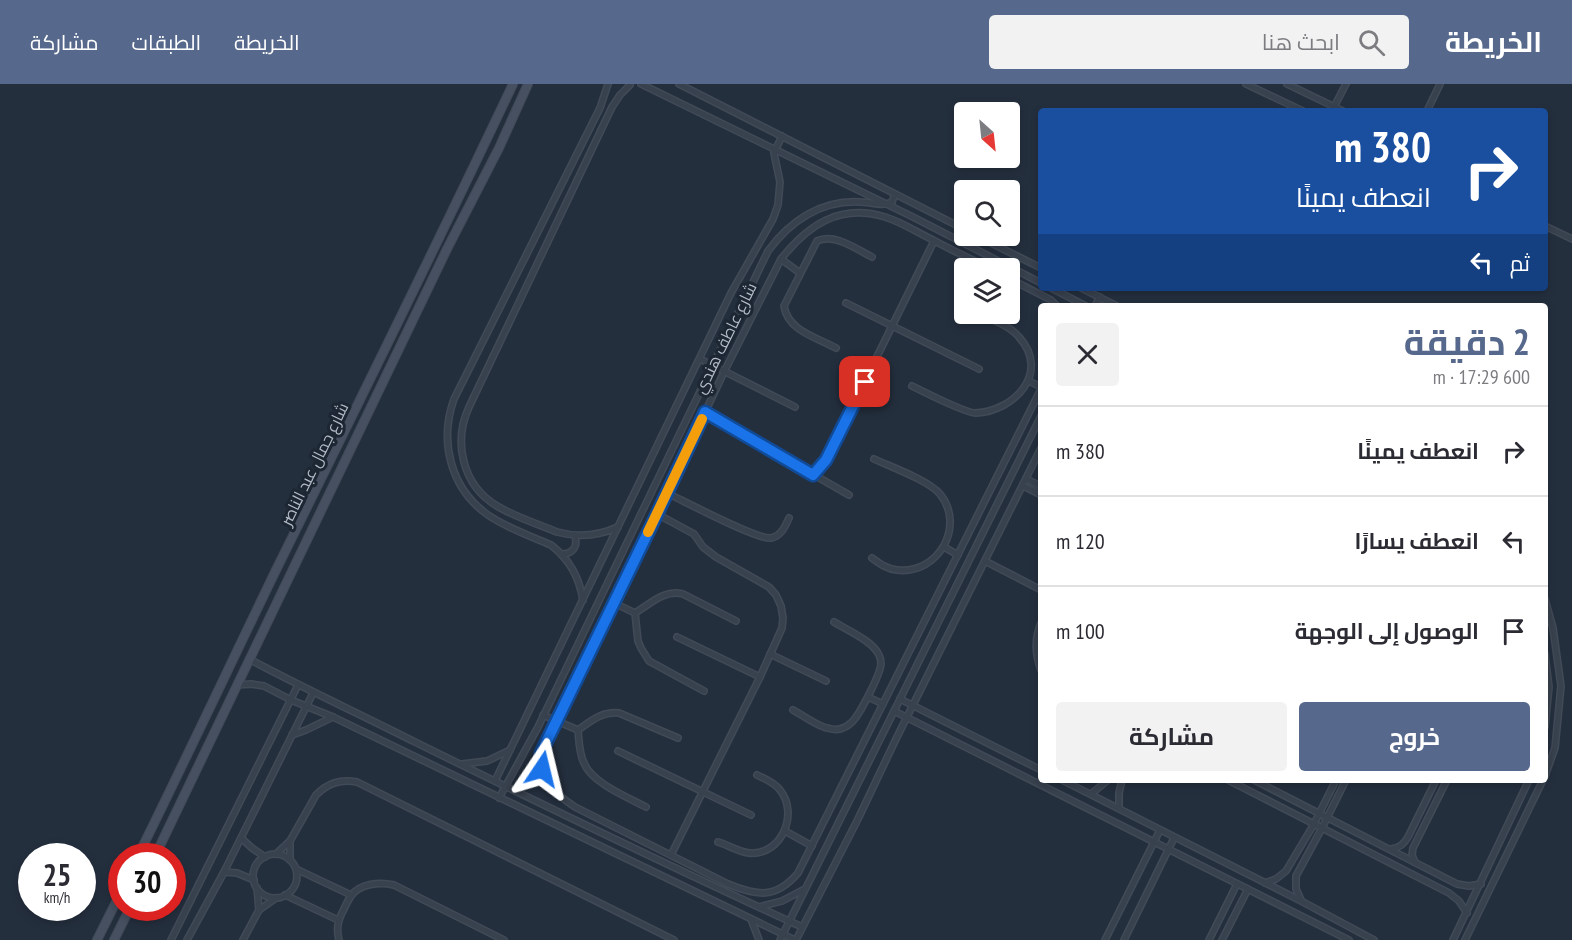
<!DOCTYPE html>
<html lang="ar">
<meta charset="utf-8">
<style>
:root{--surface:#fff;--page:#f2f2f3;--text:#2b2b33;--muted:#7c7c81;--line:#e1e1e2;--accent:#56698c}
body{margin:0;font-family:"PT Sans Narrow",Cairo,sans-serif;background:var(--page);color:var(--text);direction:rtl;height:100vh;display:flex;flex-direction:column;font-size:22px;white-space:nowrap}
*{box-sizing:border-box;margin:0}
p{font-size:20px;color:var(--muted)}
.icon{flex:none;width:33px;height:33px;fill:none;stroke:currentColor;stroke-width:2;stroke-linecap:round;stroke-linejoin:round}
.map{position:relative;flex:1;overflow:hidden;direction:ltr}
.side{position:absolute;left:1038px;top:219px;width:510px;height:480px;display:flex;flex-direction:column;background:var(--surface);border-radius:6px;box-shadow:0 3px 9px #0003;direction:rtl}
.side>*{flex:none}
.guide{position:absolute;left:1038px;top:24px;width:510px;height:183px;border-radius:6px;box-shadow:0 3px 9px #0003;direction:rtl;background:#1a4fa0;color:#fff;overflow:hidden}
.needle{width:39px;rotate:153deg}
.buttons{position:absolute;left:954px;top:18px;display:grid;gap:12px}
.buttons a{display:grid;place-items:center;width:66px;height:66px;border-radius:6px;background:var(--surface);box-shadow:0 3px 9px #0003;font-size:30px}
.speed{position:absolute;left:18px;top:759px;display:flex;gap:12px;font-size:30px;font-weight:700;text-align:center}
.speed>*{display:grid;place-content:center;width:78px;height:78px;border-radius:50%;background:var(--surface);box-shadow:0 3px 9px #0003;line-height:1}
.speed small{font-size:15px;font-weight:400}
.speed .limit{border:9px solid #d22;background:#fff;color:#111}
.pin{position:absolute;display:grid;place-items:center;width:51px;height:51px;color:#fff;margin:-26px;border-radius:12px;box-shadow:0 3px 9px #0006}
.me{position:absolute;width:66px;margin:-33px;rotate:10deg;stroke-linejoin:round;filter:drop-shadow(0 0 4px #0008)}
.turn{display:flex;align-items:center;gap:21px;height:126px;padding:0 18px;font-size:27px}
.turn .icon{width:78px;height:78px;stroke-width:2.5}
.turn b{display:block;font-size:42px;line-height:51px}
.then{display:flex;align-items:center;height:57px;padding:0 18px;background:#0003;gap:12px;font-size:22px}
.round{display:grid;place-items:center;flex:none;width:63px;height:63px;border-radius:6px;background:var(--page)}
.head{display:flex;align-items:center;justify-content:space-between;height:102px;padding:0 18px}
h1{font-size:36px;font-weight:700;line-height:45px;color:var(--accent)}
.cta{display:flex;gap:12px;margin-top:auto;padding:12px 18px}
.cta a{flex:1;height:69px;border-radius:6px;background:var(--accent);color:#fff;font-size:24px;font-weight:700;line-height:69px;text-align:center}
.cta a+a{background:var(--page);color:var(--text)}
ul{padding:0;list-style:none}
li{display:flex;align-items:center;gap:18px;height:90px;padding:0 18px;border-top:2px solid var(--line)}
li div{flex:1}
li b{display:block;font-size:22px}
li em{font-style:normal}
header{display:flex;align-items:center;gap:36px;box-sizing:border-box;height:84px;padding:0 30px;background:var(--accent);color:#fff}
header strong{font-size:28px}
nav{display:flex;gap:33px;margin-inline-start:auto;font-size:21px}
.search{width:420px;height:54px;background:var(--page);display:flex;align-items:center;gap:15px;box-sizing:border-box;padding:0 21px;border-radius:6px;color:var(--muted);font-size:22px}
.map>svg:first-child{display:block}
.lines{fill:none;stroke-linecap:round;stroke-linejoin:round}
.minor-casing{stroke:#414a57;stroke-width:8}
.secondary-casing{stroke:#414a57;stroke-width:10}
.minor{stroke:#38414e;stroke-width:5}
.secondary{stroke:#465061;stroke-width:8}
.route-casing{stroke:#114b97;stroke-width:15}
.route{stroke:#1a73e8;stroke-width:10}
.slow{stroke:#f59e0b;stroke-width:10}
.labels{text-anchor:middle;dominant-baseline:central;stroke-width:6;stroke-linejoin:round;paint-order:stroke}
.street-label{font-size:16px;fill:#b4bcc9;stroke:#1d2633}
</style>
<header>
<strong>الخريطة</strong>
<div class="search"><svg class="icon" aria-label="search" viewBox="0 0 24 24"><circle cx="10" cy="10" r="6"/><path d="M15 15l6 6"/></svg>ابحث هنا</div>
<nav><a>الخريطة</a><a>الطبقات</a><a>مشاركة</a></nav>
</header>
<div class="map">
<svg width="1572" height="856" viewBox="0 0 1572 856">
<rect width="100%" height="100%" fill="#242f3e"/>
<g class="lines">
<defs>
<g id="minor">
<polyline points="641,0 913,133 1041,199"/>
<polyline points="679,0 964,145"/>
<polyline points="1246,0 1303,27"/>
<polyline points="1287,0 1343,27"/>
<polyline points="1334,23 1346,0"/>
<polyline points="1427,27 1440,0"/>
<polyline points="1545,142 1572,155"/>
<polyline points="977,152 1041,184"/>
<polyline points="781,175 800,189"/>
<path d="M989,184C971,175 953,167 935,157C918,149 902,138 885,133C840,119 808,141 781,175L725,286L657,430L541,669C539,696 554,709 575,723L728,800C757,812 776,815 798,789L1041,305"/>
<polyline points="1010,195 1051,216 1057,222"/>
<polyline points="1051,204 1086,222"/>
<polyline points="1081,204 1117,222"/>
<polyline points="958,218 964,221"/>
<polyline points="846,219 979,285"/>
<polyline points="1095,222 1100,213"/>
<path d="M836,264C816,253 788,247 784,222L817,157C835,149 856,165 872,173"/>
<polyline points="700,275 795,323"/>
<polyline points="1029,297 1041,303"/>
<path d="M912,302C922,307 968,330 976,329C1014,327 1051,289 1019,253C1010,242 993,236 980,230"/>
<polyline points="705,328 849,411"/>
<polyline points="812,391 826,376 934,157"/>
<polyline points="1026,395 1041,402"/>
<polyline points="1023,402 1041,411"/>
<path d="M667,409C684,417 757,456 771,454C781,452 785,443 789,434"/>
<polyline points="657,430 694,450 703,463 716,473 769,503 776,511 781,522 783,534 782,544 760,593 671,771"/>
<path d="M618,443C598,452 579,454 557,448C538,440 515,433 497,422C462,401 453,358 469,323L612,23L620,11L630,1"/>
<polyline points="944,463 958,471"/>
<path d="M562,470C573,470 578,462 575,452"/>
<path d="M872,474C880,480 887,485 897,486C938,491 966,442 940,410C928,396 891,383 874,375"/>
<polyline points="985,477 1041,506"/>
<polyline points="1545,515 1553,544 1561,602 1555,664 1545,692"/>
<path d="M583,516C579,493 570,476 551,461C530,452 507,444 488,431C450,404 439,357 454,315L600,24L608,0"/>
<polyline points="614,519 635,529"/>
<path d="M1041,539C1034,555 1035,570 1041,586"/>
<polyline points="677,553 760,593"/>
<polyline points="770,570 826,597"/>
<polyline points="1545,570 1549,603 1545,643"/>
<path d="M251,576C305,605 362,631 417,659C545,722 673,784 802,843"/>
<polyline points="238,601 251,600 264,602 291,616 333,633 795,856"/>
<path d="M704,607L649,577L641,564L638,557L635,529C650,520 665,505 683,510L736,537"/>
<polyline points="868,613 883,620"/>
<polyline points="900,615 1041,686"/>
<path d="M793,626C806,633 824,648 840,645C844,644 849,641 852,638C860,630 880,591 881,580C881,577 880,573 879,571C873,557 847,546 834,538"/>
<polyline points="894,627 1349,856"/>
<polyline points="543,631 578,646"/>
<polyline points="292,651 306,646 333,633"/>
<polyline points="618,667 751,731"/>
<polyline points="462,680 487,677 510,666"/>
<polyline points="1062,696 1301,817 1374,856"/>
<polyline points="1228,696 1449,809 1459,817 1467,829"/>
<polyline points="1254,696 1457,800 1469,802 1481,800"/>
<polyline points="495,697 731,209 773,135 778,121 780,98 774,69 782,52"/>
<polyline points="1091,710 1108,696"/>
<path d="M499,714L538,643L768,167C790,137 821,116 860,118C870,118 883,123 892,118L895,110"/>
<path d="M646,723C627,713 592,699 584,679C579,669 579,657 578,646C591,637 602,627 619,629L678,654"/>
<polyline points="1119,724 1119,709 1122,696"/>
<polyline points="785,747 812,762"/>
<polyline points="241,754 252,764 265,773"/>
<path d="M718,758C728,761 739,768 749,769C782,772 799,729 780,706C774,698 765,695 757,691"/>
<path d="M1392,765C1400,763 1404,760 1408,753L1436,696"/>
<path d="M276,770L290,757L316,711C328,699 340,695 357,698L674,856"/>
<circle cx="275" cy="792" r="22"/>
<polyline points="290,776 290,757"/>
<polyline points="1415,778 1412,771 1413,764 1447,696"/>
<polyline points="296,785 351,811"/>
<polyline points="224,788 237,789 254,796"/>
<polyline points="1265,799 1276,795 1286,787 1314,740 1336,696"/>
<polyline points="257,804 259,826"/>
<polyline points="285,811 338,836"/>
<polyline points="1301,816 1296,805 1296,792 1322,744 1346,696"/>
<polyline points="759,823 782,817 803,806"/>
<polyline points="751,835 759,856"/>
<polyline points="171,856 298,601"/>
<polyline points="187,856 224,788 313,609"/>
<polyline points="243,856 259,826 276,814"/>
<path d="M339,856C336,844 338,836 344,825C346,821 348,816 351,812C360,799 380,798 394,801L504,856"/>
<polyline points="780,856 1041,332"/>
<polyline points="796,856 858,735 896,655 1041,364"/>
<polyline points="1105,856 1160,746"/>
<polyline points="1124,856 1174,754"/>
<polyline points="1209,856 1237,800"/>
<polyline points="1222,856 1248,805"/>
<polyline points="1453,856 1529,696"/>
<polyline points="1465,856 1543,696"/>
</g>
<g id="secondary">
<path d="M138,772C185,677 230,581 276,486C356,324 436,163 513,0"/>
<polyline points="155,772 447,165 499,64 528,0"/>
<polyline points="97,856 122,806"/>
<polyline points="114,856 130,824"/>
</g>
</defs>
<!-- minor casing -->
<use href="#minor" class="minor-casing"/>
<!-- secondary casing -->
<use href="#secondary" class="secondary-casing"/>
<!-- minor -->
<use href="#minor" class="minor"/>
<!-- secondary -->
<use href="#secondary" class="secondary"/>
</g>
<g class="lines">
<defs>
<polyline id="route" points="542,685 541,669 657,430 705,328 813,391 826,376 865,298"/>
</defs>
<!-- route casing -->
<use href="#route" class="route-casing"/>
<!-- route -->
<use href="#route" class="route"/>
<!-- slow -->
<polyline class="slow" points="648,448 702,335"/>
</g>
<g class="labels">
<!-- street labels -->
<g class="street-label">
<text transform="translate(725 254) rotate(-64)">شارع عاطف هندي</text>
<text transform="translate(314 380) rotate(-64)">شارع جمال عبد الناصر</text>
</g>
</g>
</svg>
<div class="buttons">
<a><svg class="needle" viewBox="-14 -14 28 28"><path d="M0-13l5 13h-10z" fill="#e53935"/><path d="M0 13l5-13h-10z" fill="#7c7c81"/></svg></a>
<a><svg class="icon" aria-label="search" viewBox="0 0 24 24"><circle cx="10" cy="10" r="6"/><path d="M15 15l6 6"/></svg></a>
<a><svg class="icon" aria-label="layers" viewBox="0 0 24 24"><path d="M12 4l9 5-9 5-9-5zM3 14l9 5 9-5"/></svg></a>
</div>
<div class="speed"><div>25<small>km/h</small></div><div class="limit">30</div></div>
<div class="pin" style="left:865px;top:298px;background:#d93025"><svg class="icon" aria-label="arrive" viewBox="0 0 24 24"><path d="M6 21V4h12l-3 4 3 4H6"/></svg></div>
<svg class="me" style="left:542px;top:685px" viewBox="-20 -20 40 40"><path d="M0-17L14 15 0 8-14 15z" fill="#1a73e8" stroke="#fff" stroke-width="4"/></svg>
<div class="guide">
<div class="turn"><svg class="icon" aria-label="right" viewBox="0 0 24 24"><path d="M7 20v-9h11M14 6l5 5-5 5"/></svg><div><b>380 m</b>انعطف يمينًا</div></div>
<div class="then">ثم<svg class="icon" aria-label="left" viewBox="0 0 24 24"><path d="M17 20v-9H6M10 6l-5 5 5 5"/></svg></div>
</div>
<section class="side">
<div class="head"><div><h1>2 دقيقة</h1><p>600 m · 17:29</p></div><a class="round"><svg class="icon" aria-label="close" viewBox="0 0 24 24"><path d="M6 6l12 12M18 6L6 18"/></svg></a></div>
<ul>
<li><svg class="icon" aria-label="right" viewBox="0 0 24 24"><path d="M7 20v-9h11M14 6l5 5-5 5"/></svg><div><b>انعطف يمينًا</b></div><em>380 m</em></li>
<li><svg class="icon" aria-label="left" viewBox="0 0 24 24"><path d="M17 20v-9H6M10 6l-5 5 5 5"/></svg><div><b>انعطف يسارًا</b></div><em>120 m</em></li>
<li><svg class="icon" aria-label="arrive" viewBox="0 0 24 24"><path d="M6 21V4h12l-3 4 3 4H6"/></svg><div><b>الوصول إلى الوجهة</b></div><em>100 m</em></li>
</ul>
<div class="cta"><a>خروج</a><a>مشاركة</a></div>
</section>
</div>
